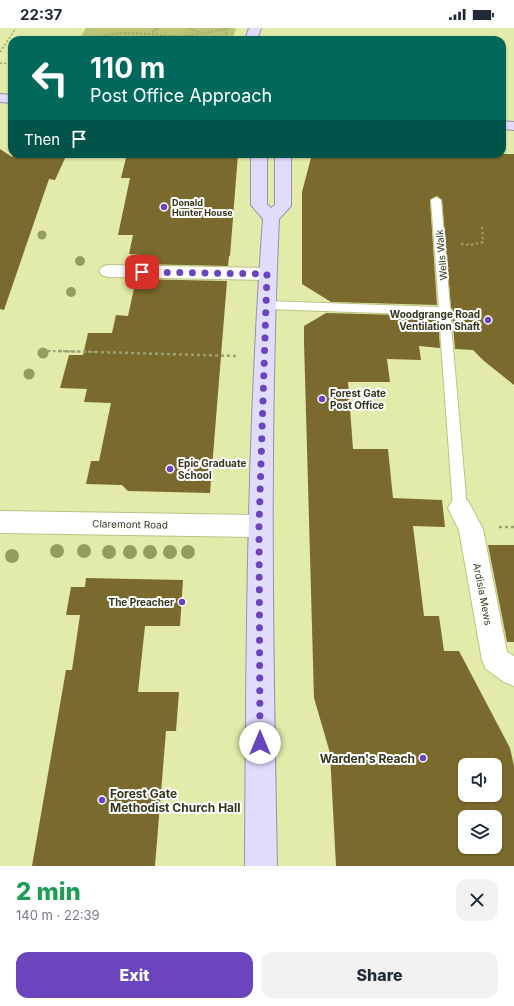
<!DOCTYPE html>
<meta charset="utf-8">
<style>
:root{--surface:#fff;--page:#f2f2f3;--text:#1f2937;--muted:#747a83;--accent:#6b45bd}
body{margin:0;font-family:Inter,sans-serif;background:var(--page);color:var(--text);height:100vh;display:flex;flex-direction:column;font-size:15px;white-space:nowrap}
*{box-sizing:border-box;margin:0}
p{font-size:13px;color:var(--muted)}
.icon{flex:none;width:22px;height:22px;fill:none;stroke:currentColor;stroke-width:2;stroke-linecap:round;stroke-linejoin:round}
.map{position:relative;height:838px;overflow:hidden}
.details{display:flex;flex-direction:column;background:var(--surface);flex:1}
.details>*{flex:none}
.guide{position:absolute;left:8px;top:8px;width:498px;height:122px;border-radius:12px;box-shadow:0 1px 3px #0004;background:#00695c;color:#fff;overflow:hidden}
.buttons{position:absolute;left:458px;top:730px;display:grid;gap:8px}
.buttons a{display:grid;place-items:center;width:44px;height:44px;border-radius:8px;background:var(--surface);box-shadow:0 1px 3px #0004;font-size:20px}
.pin{position:absolute;display:grid;place-items:center;width:34px;height:34px;color:#fff;margin:-17px;border-radius:8px;box-shadow:0 2px 6px #0006}
.me{position:absolute;width:44px;margin:-22px;rotate:0deg;stroke-linejoin:round;filter:drop-shadow(0 0 3px #0008)}
.turn{display:flex;align-items:center;gap:14px;height:84px;padding:0 16px;font-size:18px}
.turn .icon{width:52px;height:52px;stroke-width:2.5}
.turn b{display:block;font-size:28px;line-height:34px}
.then{display:flex;align-items:center;height:38px;padding:0 16px;background:#0003;gap:8px;font-size:15px}
.round{display:grid;place-items:center;flex:none;width:42px;height:42px;border-radius:12px;background:var(--page)}
.overview{display:flex;align-items:center;justify-content:space-between;height:68px;padding:0 16px}
h1{font-size:24px;font-weight:800;line-height:30px;color:#1e9e55}
.action{display:flex;gap:8px;margin-top:auto;padding:8px 16px}
.action a{flex:1;height:46px;border-radius:12px;background:var(--accent);color:#fff;font-size:16px;font-weight:800;line-height:46px;text-align:center}
.action a+a{background:var(--page);color:var(--text)}
.status{display:flex;justify-content:space-between;align-items:center;height:28px;padding:0 20px;background:var(--surface);direction:ltr}
.status svg{height:11px;fill:currentColor}
.map>svg:first-child{display:block}
.green{fill:#bcc374}
.building{fill:#7b6a2d;fill-rule:evenodd}
.lines{fill:none;stroke-linecap:round;stroke-linejoin:round}
.service-casing{stroke:#bcc384;stroke-width:2}
.minor-casing{stroke:#bcc384;stroke-width:2}
.primary-casing{stroke:#9791ac;stroke-width:2}
.path-far2{stroke:#9ca171;stroke-width:1.5;stroke-dasharray:2 2;stroke-linecap:butt}
.path-far1{stroke:#9ca171;stroke-width:2;stroke-dasharray:2.5 2.5;stroke-linecap:butt}
.path{stroke:#9ca171;stroke-width:2.5;stroke-dasharray:3 3;stroke-linecap:butt}
.service{fill:#fff;fill-rule:evenodd}
.minor{fill:#fff;fill-rule:evenodd}
.primary{fill:#e1dbfc;fill-rule:evenodd}
.tree{fill:#959c62}
.route{stroke:#6b45bd;stroke-width:7;stroke-dasharray:0 12.6}
.poi-dot{fill:#6b45bd;stroke:#fff;stroke-width:1.5}
.labels{text-anchor:middle;dominant-baseline:central;stroke-width:4;stroke-linejoin:round;paint-order:stroke}
.far-poi-label{font-size:9px;font-weight:bold;fill:#33351c;stroke:#fff;text-anchor:start}
.street-label{font-size:10px;fill:#33351c;stroke:#fff}
.poi-label{font-size:10px;font-weight:bold;fill:#33351c;stroke:#fff;text-anchor:end}
.near-poi-label{font-size:12px;font-weight:bold;fill:#33351c;stroke:#fff;text-anchor:end}
</style>
<div class="status"><b>22:37</b><svg viewBox="0 0 49 12"><path d="M0 12V9h3v3zM5 12V6h3v6zM10 12V3h3v9zM15 12V0h3v12zM26 1h20v11H26zM47 4h2v5h-2z"/></svg></div>
<div class="map">
<svg width="514" height="838" viewBox="0 0 514 838">
<rect width="100%" height="100%" fill="#e3ebab"/>
<!-- green -->
<polygon class="green" points="86,0 236,0 232,12 79,12"/>
<!-- building -->
<g class="building">
<polygon points="0,121 12,129 14,126 67,126 55,152 49,151 4,282 0,281"/>
<polygon points="127,126 238,126 230,228 229,228 228,238 138,236 140,227 129,226 133,207 118,207 130,150 121,150"/>
<polygon points="312,126 514,126 514,357 484,333 473,322 455,321 452,286 453,283 451,279 442,172 437,168 430,172 437,277 331,274 302,256 302,164"/>
<polygon points="136,251 227,253 210,465 128,463 122,457 86,456 91,433 99,433 111,375 84,374 87,361 60,360 69,327 83,327 88,305 112,305 116,287 128,288"/>
<path d="M326,285L438,288L440,320L419,318L421,332L387,331L390,354H348L353,421H388L393,470L442,472L445,499L413,498L424,588H439L444,623H459L510,720L514,738V838H336L330,725L314,670L304,314V298ZM465,737H495V767H465ZM465,789H495V819H465Z"/>
<polygon points="488,517 514,517 514,614 507,614"/>
<polygon points="86,550 183,552 180,598 145,598 138,664 179,664 176,703 166,703 155,838 32,838 66,642 72,642 80,587 66,587 71,559 85,559"/>
</g>
<g class="lines">
<defs>
<polygon id="service" points="436,169 441,172 450,280 452,283 450,285 467,480 465,484 460,486 455,484 453,480 439,287 266,281 262,280 260,277 262,274 266,273 439,279 431,172"/>
<g id="minor">
<polygon points="108,237 267,240 273,242 276,246 273,250 267,252 108,249 102,247 99,243 102,239"/>
<polygon points="460,470 468,473 483,501 507,624 514,628 514,658 504,654 486,641 482,632 459,502 448,480 452,473"/>
<polygon points="0,483 259,487 267,490 271,498 267,506 259,509 0,505"/>
</g>
<g id="primary">
<polygon points="249,0 261,0 257,12 245,12"/>
<polygon points="0,66 12,67 12,75 0,74"/>
<polygon points="502,93 514,94 514,102 502,101"/>
<path d="M251,126H267V176L271,180L275,177V126H291V178L279,191C269,407 273,622 277,838H245C246,622 247,407 263,191L251,177Z"/>
</g>
</defs>
<!-- service casing -->
<use href="#service" class="service-casing"/>
<!-- minor casing -->
<use href="#minor" class="minor-casing"/>
<!-- primary casing -->
<use href="#primary" class="primary-casing"/>
<!-- path-far2 -->
<g class="path-far2">
<polyline points="189,0 200,5"/>
<polyline points="152,4 158,0"/>
<path d="M97,12C110,0 154,7 172,8C188,9 212,3 228,1L224,12"/>
<polyline points="0,24 16,0"/>
<polyline points="0,35 12,36"/>
</g>
<!-- path-far1 -->
<g class="path-far1">
<polyline points="461,216 470,217 483,214 482,199"/>
<polyline points="48,323 96,324"/>
</g>
<!-- path -->
<g class="path">
<polyline points="59,323 236,328"/>
<polyline points="499,499 514,499"/>
</g>
<!-- service -->
<use href="#service" class="service"/>
<!-- minor -->
<use href="#minor" class="minor"/>
<!-- primary -->
<use href="#primary" class="primary"/>
</g>
<!-- trees -->
<g class="tree">
<circle cx="42" cy="207" r="4.5"/>
<circle cx="80" cy="233" r="5"/>
<circle cx="71" cy="264" r="5"/>
<circle cx="43" cy="325" r="5.5"/>
<circle cx="29" cy="346" r="5.5"/>
<circle cx="57" cy="523" r="7"/>
<circle cx="84" cy="523" r="7"/>
<circle cx="109" cy="524" r="7"/>
<circle cx="130" cy="524" r="7"/>
<circle cx="150" cy="524" r="7"/>
<circle cx="170" cy="524" r="7"/>
<circle cx="188" cy="524" r="7"/>
<circle cx="12" cy="528" r="7"/>
</g>
<g class="lines">
<!-- route -->
<polyline class="route" points="142,244 267,246 259,498 260,715"/>
</g>
<!-- markers -->
<g class="poi-dot">
<circle cx="164" cy="179" r="4"/>
<circle cx="488" cy="292" r="4"/>
<circle cx="322" cy="371" r="4"/>
<circle cx="170" cy="441" r="4"/>
<circle cx="182" cy="574" r="4"/>
<circle cx="423" cy="730" r="4"/>
<circle cx="102" cy="772" r="4"/>
</g>
<g class="labels">
<!-- far-poi labels -->
<g class="far-poi-label">
<text x="172" y="174">Donald<tspan x="172" dy="10">Hunter House</tspan></text>
</g>
<!-- street labels -->
<g class="street-label">
<text transform="translate(441 227) rotate(-95)">Wells Walk</text>
<text transform="translate(130 496) rotate(1)">Claremont Road</text>
<text transform="translate(483 566) rotate(79)">Ardisia Mews</text>
</g>
<!-- poi labels -->
<g class="poi-label">
<text x="480" y="286">Woodgrange Road<tspan x="480" dy="12">Ventilation Shaft</tspan></text>
<text x="330" y="365" text-anchor="start">Forest Gate<tspan x="330" dy="12">Post Office</tspan></text>
<text x="178" y="435" text-anchor="start">Epic Graduate<tspan x="178" dy="12">School</tspan></text>
<text x="174" y="574">The Preacher</text>
</g>
<!-- near-poi labels -->
<g class="near-poi-label">
<text x="415" y="730">Warden's Reach</text>
<text x="110" y="765" text-anchor="start">Forest Gate<tspan x="110" dy="14">Methodist Church Hall</tspan></text>
</g>
</g>
</svg>
<div class="buttons">
<a><svg class="icon" aria-label="sound" viewBox="0 0 24 24"><path d="M4 9h4l5-4v14l-5-4H4zM17 9q2 3 0 6"/></svg></a>
<a><svg class="icon" aria-label="layers" viewBox="0 0 24 24"><path d="M12 4l9 5-9 5-9-5zM3 14l9 5 9-5"/></svg></a>
</div>
<div class="pin" style="left:142px;top:244px;background:#d93025"><svg class="icon" aria-label="arrive" viewBox="0 0 24 24"><path d="M6 21V4h12l-3 4 3 4H6"/></svg></div>
<svg class="me" style="left:260px;top:715px" viewBox="-20 -20 40 40"><circle r="19" fill="#fff"/><path d="M0-13L10 11 0 6-10 11z" fill="#6b45bd"/></svg>
<div class="guide">
<div class="turn"><svg class="icon" aria-label="left" viewBox="0 0 24 24"><path d="M17 20v-9H6M10 6l-5 5 5 5"/></svg><div><b>110 m</b>Post Office Approach</div></div>
<div class="then">Then<svg class="icon" aria-label="arrive" viewBox="0 0 24 24"><path d="M6 21V4h12l-3 4 3 4H6"/></svg></div>
</div>
</div>
<section class="details">
<div class="overview"><div><h1>2 min</h1><p>140 m · 22:39</p></div><a class="round"><svg class="icon" aria-label="close" viewBox="0 0 24 24"><path d="M6 6l12 12M18 6L6 18"/></svg></a></div>
<div class="action"><a>Exit</a><a>Share</a></div>
</section>
